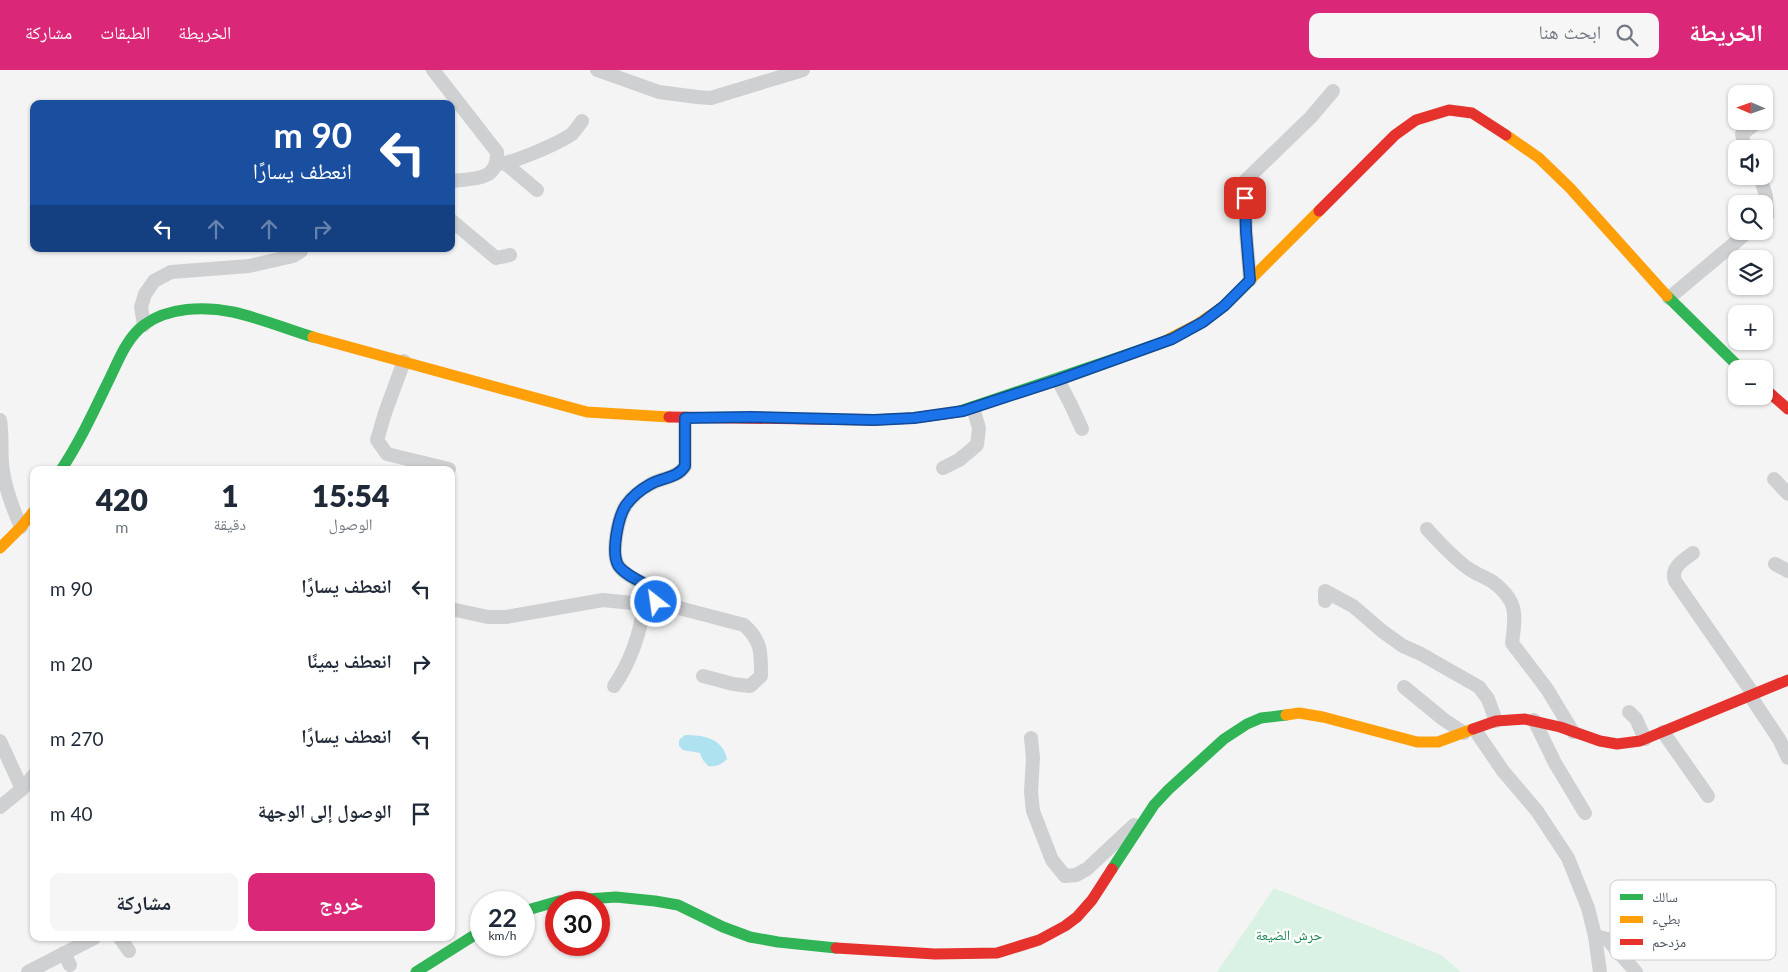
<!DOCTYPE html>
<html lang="ar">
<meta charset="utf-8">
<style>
:root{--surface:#fff;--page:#f6f6f7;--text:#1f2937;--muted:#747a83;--accent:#db2777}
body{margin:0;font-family:Lato,"Noto Naskh Arabic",sans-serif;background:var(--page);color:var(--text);direction:rtl;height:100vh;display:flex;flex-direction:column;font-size:19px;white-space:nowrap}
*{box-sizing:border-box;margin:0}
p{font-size:16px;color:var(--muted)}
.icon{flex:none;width:28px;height:28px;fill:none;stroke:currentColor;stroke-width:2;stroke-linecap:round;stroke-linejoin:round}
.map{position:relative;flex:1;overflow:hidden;direction:ltr}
.drawer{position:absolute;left:30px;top:396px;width:425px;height:475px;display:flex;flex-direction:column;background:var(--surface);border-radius:10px;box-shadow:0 1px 4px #0004;direction:rtl}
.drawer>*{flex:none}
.top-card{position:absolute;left:30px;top:30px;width:425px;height:152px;border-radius:10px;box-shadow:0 1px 4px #0004;direction:rtl;background:#1a4fa0;color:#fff;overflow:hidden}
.needle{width:32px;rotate:272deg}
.fabs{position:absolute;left:1728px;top:15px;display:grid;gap:10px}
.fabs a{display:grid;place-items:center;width:45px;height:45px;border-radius:10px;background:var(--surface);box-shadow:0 1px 4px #0004;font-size:25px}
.speed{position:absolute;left:470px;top:821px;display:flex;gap:10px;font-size:25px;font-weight:700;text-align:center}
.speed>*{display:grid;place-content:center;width:65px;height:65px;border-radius:50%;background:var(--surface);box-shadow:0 1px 4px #0004;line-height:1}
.speed small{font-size:12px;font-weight:400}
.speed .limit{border:8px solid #d22;background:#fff;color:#111}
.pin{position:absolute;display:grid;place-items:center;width:42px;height:42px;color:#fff;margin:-21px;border-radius:10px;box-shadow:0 2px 8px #0006}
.me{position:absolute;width:55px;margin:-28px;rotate:330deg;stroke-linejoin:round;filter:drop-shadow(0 0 4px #0008)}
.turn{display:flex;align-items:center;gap:18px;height:105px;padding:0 20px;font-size:22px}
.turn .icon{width:65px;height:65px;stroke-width:2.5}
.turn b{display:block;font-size:35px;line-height:42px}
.lanes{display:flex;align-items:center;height:48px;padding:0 20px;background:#0003;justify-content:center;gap:25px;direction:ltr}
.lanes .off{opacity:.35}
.eta{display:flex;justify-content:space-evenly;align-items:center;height:85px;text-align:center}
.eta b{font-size:30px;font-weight:800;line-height:35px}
.action{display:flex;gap:10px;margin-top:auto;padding:10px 20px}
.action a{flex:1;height:58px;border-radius:10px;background:var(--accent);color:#fff;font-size:20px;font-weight:800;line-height:58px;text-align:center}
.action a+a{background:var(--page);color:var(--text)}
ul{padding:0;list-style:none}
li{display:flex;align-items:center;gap:15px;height:75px;padding:0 20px}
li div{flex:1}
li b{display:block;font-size:19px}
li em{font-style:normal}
header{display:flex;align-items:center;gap:30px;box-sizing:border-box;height:70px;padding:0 25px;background:var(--accent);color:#fff}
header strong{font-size:24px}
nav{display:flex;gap:28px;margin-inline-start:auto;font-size:18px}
.search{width:350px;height:45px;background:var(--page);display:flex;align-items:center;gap:12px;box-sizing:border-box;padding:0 18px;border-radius:10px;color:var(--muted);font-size:19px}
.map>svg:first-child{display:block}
.green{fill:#d9f2e3}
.water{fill:#aee2f0}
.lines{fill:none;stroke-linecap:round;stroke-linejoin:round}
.street{stroke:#ced0d2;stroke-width:14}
.fast{stroke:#30b455;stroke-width:11}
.slow{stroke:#ff9f0a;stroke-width:11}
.jam{stroke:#e5322d;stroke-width:11}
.route-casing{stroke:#114b97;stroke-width:12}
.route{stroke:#1a73e8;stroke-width:9}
.labels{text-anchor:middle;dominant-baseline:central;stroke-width:4.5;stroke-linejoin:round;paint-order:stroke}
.park-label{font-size:14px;fill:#17864f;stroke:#fff}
.key{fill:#fff;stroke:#c9ccd0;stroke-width:1}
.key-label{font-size:14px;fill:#4a5661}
</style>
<header>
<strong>الخريطة</strong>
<div class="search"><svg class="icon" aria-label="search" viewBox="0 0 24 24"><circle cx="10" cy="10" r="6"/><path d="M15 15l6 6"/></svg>ابحث هنا</div>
<nav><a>الخريطة</a><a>الطبقات</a><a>مشاركة</a></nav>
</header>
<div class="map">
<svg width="1788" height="902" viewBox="0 0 1788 902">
<rect width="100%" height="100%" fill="#f4f4f4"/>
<!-- green -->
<polygon class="green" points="1274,818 1441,885 1461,902 1217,902"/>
<!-- water -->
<path class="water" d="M685,665C703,665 723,668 727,689C721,695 716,697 708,696L703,690L700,683L683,680L679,676V670Z"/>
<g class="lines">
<!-- street -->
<g class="street">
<path d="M433,0L497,82C498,112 474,108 451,111"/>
<polyline points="597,0 659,22 697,27 711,28 803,0"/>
<polyline points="1745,79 1742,64 1759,51"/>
<path d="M497,94C512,94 559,73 572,64C575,61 579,55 582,51"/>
<polyline points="506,94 537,120"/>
<polyline points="1760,106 1766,126 1767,146 1764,148"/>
<polyline points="451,150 496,188 510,185"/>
<polyline points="1250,210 1246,162 1245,111 1311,47 1333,21"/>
<polyline points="1669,228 1749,161"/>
<polyline points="144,255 141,237 145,224 154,211 171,202 249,196 293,186 301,181 301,179"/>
<polyline points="404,291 385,343 377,370 387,384 449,399"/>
<polyline points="1058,310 1071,335 1082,359"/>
<path d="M0,350C3,367 0,384 3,401C6,421 13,439 21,457"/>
<polyline points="943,398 959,390 977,375 979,358 973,338"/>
<polyline points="1774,409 1788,424"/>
<path d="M1427,459C1440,473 1453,488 1469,499C1476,504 1485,507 1493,512C1518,531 1516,544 1512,573L1547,619L1573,662"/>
<path d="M1693,483C1683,490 1670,498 1675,511L1754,625"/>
<polyline points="1775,494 1788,501"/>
<polyline points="1325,531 1325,521 1353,536 1382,561 1403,576 1421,584 1479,617 1488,629 1496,651"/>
<path d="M656,532L744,555C762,571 761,583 761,606L750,616L733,614L703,606"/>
<path d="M451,539L488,547H506L603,530L651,535L656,532L658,526L656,520C644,513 626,507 618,495C611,482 618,447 626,435C632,427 640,420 649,415C661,407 677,409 685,396V348"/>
<path d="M614,616C630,593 641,562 644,534"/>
<polyline points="1404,617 1443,649 1464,663"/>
<polyline points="1751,627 1779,669 1788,688"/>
<polyline points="1629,642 1636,649 1645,669"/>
<polyline points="1534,650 1555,693 1585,743"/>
<polyline points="1475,660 1503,701 1537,741 1568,788 1588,838 1595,866 1600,902"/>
<polyline points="1663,662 1708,726"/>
<polyline points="1031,668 1033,688 1031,722 1033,741 1052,790 1065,806 1076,805 1087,799 1134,755"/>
<polyline points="0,671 22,719"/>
<polyline points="0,737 22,719 34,705"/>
<polyline points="1595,866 1607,869 1636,902"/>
<polyline points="120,868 129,881"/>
<polyline points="64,883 70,895"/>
<polyline points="28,902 94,868"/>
</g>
<!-- fast -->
<g class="fast">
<polyline points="1667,226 1741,299"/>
<polyline points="957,342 1161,273"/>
<path d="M61,400C79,373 92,345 106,316C117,295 125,269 144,255C168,237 204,236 233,242C260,248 287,259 313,267"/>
<polyline points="1112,799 1154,735 1168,720 1224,669 1247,654 1261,648 1286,645"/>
<polyline points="524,841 559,831 616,827 655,831 678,835 723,857 750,867 778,872 836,878"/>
<polyline points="416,902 481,861"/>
</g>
<!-- slow -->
<g class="slow">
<polyline points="1506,65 1539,88 1570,118 1667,226"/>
<polyline points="313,267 587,342 669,347"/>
<polyline points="1161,273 1196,255 1224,236 1319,141"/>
<polyline points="0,478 21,457 34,441"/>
<polyline points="1286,645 1299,643 1323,647 1417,672 1438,672 1473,659"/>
</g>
<!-- jam -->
<g class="jam">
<polyline points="1319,141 1395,65 1416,50 1449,40 1472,43 1506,65"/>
<polyline points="1764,318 1788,339"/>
<polyline points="669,347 874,350 914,348 957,342"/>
<polyline points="1473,659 1496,651 1525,649 1560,657 1600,671 1617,674 1640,671 1788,610"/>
<polyline points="836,878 935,884 997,883 1039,870 1065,856 1077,847 1092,830 1112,799"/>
</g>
</g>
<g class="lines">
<defs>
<path id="route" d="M656,532L658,526L656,520C645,513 625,506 618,495C611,482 618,447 626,435C632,427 640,420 649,415C661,407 677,409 685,396V348L750,347L874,350L914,348L963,341L1058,310L1172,269L1203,252L1224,236L1250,210L1246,162L1245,128"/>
</defs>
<!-- route casing -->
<use href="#route" class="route-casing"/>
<!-- route -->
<use href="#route" class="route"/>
</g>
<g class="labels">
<!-- park labels -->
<g class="park-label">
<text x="1289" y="864">حرش الضيعة</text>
</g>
</g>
<!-- legend -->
<rect x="1610" y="810" width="166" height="80" rx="8" class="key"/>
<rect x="1620" y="824" width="23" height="6" fill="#30b455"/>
<rect x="1620" y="846" width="23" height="7" fill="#ff9f0a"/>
<rect x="1620" y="869" width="23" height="6" fill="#e5322d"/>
<g class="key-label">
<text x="1652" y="832">سالك</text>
<text x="1652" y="854">بطيء</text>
<text x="1652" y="877">مزدحم</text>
</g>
</svg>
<div class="fabs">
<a><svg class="needle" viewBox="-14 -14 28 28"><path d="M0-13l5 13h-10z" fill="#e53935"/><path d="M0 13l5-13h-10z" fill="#747a83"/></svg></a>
<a><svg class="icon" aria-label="sound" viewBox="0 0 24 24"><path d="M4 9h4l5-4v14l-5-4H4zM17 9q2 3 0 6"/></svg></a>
<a><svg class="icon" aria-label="search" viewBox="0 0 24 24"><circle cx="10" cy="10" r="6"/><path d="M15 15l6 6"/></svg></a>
<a><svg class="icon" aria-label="layers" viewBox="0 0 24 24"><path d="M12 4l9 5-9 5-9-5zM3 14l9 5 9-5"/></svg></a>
<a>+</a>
<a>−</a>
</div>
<div class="speed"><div>22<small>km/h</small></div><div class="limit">30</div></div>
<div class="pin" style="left:1245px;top:128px;background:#d93025"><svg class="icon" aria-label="arrive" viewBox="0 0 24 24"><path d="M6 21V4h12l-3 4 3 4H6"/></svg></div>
<svg class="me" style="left:656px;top:532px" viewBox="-20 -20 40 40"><circle r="17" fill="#1a73e8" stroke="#fff" stroke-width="3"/><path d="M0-11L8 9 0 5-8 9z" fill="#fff"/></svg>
<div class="top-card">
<div class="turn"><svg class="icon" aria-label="left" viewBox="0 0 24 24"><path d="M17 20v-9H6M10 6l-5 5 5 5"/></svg><div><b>90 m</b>انعطف يسارًا</div></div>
<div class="lanes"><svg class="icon" aria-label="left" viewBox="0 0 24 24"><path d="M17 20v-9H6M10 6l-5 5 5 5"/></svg><svg class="icon off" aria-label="ahead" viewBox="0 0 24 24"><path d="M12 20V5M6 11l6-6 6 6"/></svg><svg class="icon off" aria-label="ahead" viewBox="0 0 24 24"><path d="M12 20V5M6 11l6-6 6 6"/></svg><svg class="icon off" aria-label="right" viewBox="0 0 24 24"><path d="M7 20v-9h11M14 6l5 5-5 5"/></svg></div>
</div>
<section class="drawer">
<div class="eta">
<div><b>15:54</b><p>الوصول</p></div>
<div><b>1</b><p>دقيقة</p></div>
<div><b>420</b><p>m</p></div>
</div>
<ul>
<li><svg class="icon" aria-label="left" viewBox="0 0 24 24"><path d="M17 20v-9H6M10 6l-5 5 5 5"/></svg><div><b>انعطف يسارًا</b></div><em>90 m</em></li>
<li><svg class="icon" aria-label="right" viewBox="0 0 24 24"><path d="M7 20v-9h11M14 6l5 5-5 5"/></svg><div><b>انعطف يمينًا</b></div><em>20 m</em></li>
<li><svg class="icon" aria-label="left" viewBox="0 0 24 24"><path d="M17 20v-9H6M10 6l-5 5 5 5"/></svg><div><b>انعطف يسارًا</b></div><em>270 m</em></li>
<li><svg class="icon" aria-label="arrive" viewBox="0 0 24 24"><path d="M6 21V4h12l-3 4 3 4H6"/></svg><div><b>الوصول إلى الوجهة</b></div><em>40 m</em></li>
</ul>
<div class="action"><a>خروج</a><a>مشاركة</a></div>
</section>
</div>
